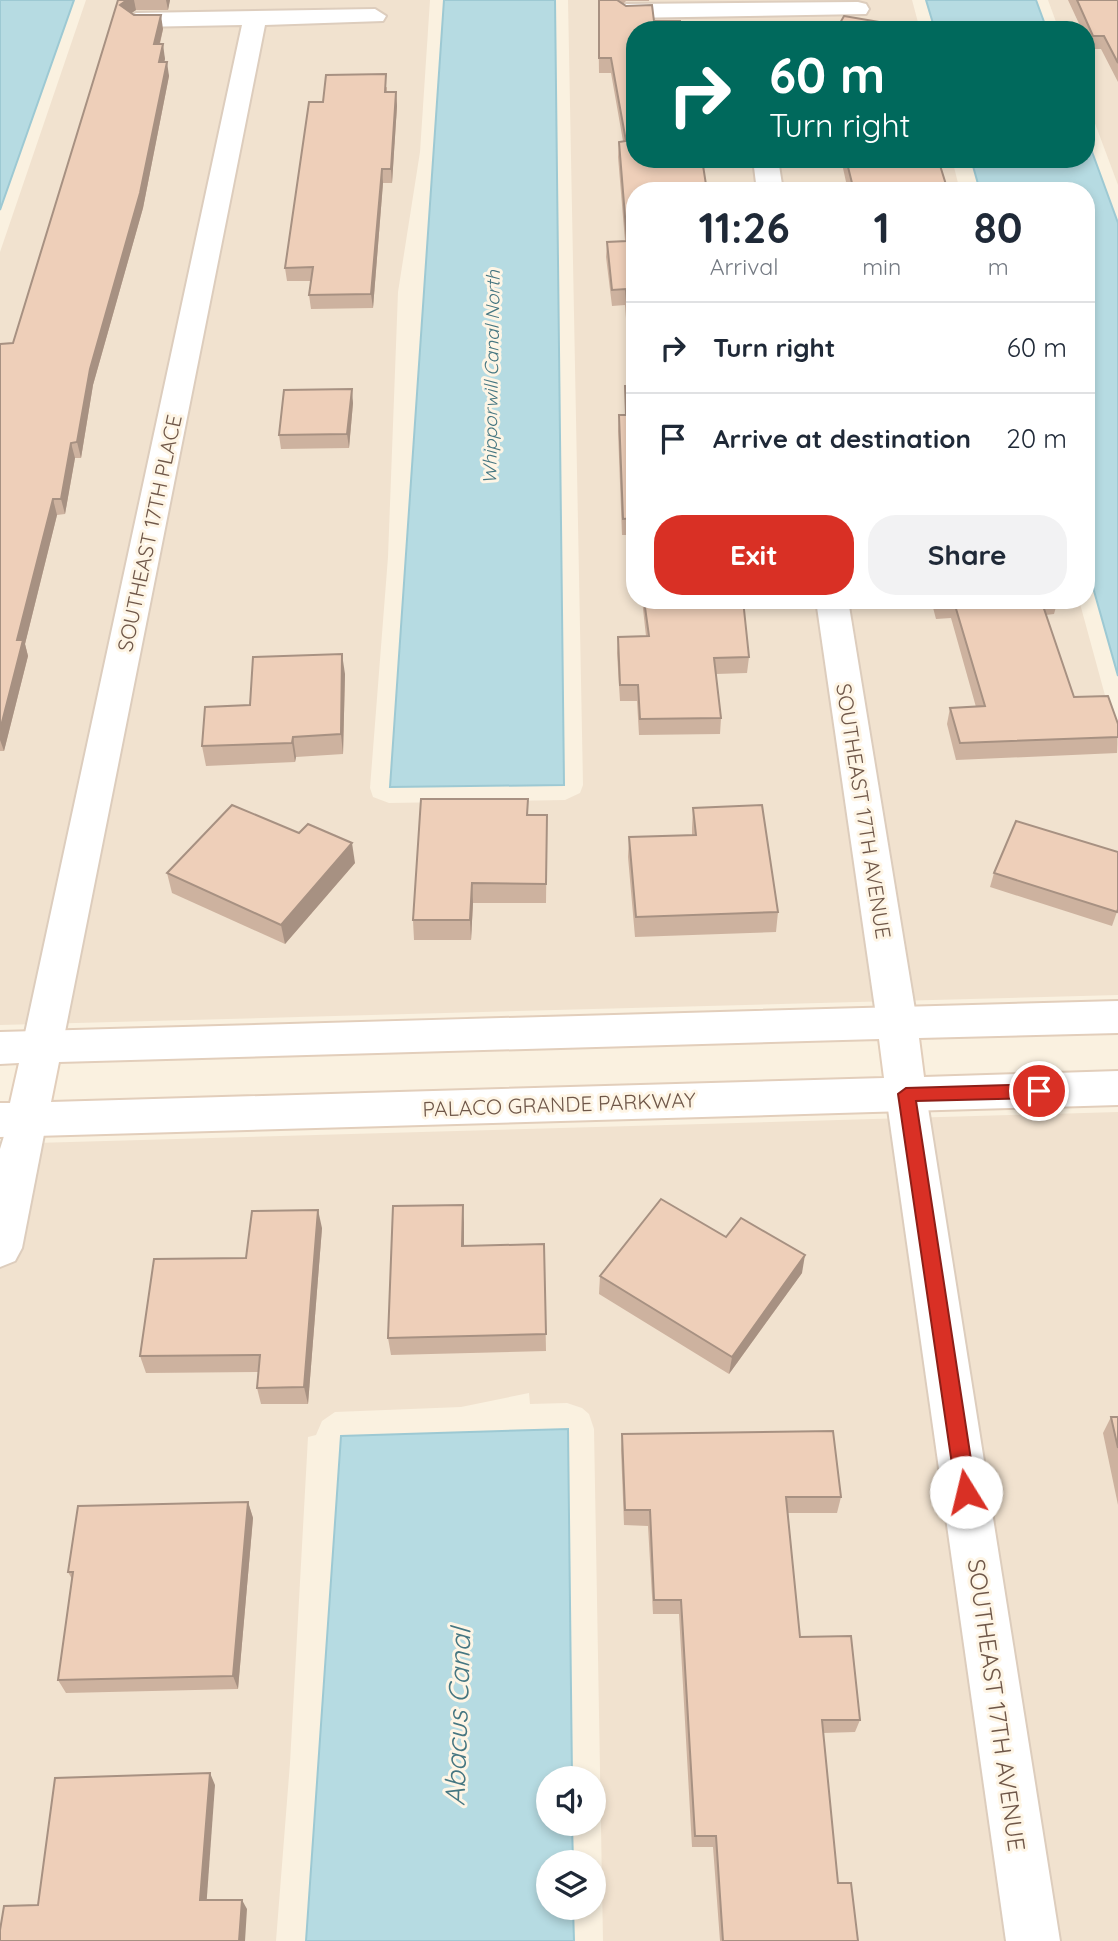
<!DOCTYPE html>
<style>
:root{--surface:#fff;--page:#f2f2f3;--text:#1f2937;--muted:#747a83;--line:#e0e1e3;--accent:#d93025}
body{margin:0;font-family:Quicksand,sans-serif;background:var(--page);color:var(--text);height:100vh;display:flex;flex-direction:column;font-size:26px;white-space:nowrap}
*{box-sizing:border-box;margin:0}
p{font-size:23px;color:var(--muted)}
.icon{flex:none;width:38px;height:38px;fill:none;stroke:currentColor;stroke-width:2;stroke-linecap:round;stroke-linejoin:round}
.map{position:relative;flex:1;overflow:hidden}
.side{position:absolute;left:626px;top:182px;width:469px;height:427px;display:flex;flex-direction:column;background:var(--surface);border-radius:28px;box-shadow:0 4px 10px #0003}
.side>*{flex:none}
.hud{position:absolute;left:626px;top:21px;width:469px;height:147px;border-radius:28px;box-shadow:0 4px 10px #0003;background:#00695c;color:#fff;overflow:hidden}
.fabs{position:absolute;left:536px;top:1766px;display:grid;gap:14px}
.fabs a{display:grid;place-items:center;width:70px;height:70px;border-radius:50%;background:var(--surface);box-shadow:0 4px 10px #0003;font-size:35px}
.pin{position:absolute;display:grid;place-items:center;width:60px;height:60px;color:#fff;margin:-30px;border:4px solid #fff;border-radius:50%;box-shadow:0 2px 7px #0007}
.me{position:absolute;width:77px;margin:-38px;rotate:351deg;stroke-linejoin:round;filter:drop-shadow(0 0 5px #0008)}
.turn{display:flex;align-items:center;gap:24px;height:147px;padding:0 28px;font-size:32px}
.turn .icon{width:91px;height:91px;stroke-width:2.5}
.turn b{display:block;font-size:49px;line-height:60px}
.eta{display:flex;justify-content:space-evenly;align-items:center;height:119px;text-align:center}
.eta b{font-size:42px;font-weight:800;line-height:49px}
.button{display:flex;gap:14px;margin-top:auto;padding:14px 28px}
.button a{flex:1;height:80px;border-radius:28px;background:var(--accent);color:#fff;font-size:28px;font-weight:800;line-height:80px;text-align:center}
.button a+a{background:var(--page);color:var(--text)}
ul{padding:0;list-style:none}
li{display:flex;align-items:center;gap:21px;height:91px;padding:0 28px;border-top:2px solid var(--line)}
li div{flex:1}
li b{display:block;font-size:26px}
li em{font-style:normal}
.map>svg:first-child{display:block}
.residential{fill:#f1e2cf}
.water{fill:#b6dbe2;stroke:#9dc9d3;stroke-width:2}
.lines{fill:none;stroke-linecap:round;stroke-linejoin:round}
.street-casing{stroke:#ddcdbd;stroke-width:4}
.secondary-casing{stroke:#e2cebb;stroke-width:4}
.street{fill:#fff;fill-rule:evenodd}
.secondary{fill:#fff;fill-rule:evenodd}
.wall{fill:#cdb29f}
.shaded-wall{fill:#a79182}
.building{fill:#eecfb9;stroke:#a79182;stroke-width:2}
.route{fill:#d93025;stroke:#8d1f18;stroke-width:2}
.labels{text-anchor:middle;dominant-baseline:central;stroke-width:6;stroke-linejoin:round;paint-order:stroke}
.far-water-label{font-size:19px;font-style:italic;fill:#457681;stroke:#fef5e5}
.street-label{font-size:21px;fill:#6f5749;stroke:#fef5e5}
.near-street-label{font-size:24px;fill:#6f5749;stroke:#fef5e5}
.near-water-label{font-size:28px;font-style:italic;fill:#457681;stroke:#fef5e5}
</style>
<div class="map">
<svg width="1118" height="1941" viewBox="0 0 1118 1941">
<rect width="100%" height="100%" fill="#faf1e0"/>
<!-- residential -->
<g class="residential">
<polygon points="86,0 430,0 420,152 398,292 388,557 370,788 373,797 389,803 565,800 580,793 583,785 568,0 912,0 920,30 635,30 635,159 952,159 960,191 635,191 635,600 1079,600 1118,743 1118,995 0,1025 0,252"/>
<polygon points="1048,0 1118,0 1118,185 1087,102 1087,30 1059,30"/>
<polygon points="1118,1112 1118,1941 603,1941 594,1429 589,1414 582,1408 567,1403 530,1404 529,1393 461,1407 335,1412 322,1421 316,1435 308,1437 290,1763 276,1941 0,1941 0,1144"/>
</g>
<!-- water -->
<g class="water">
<polygon points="0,0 74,0 0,210"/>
<polygon points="444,0 555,0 564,785 390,787"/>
<polygon points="926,0 1036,0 1047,30 935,30"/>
<polygon points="1087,138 1118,223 1118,676 1087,566 1087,191 980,191 971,159 1087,159"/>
<polygon points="568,1429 572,1778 548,1778 548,1824 572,1824 573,1862 548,1862 548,1908 573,1908 574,1941 306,1941 341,1436"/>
</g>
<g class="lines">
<defs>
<g id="street">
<polygon points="858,2 866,4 869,9 866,14 626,18 615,11 626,4"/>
<polygon points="375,9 386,16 383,21 265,25 62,1047 56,1058 42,1063 28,1058 22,1047 242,25 136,27 125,20 136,13"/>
<polygon points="753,159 778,159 783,191 757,191"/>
<polygon points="816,600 848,600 917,1022 911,1033 897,1038 883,1033 877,1022"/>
<polygon points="906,1078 920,1083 926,1095 1060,1941 1006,1941 886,1095 892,1083"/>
<polygon points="27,1102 41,1107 47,1119 22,1248 15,1261 0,1267 0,1149 13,1107"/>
</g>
<path id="secondary" d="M1118,1001V1033L919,1038L924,1077L1118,1071V1105L0,1137V1103H10L19,1063L0,1064V1032ZM879,1039L884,1078L51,1102L59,1062Z"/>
</defs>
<!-- street casing -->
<use href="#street" class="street-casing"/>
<!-- secondary casing -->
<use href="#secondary" class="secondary-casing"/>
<!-- street -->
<use href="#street" class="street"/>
<!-- secondary -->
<use href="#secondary" class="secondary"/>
</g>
<!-- wall -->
<g class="wall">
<polygon points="118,0 170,0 168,10 136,10 131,13 163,29 160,44 165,59 164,62 169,76 143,208 93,385 81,458 75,458 65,514 57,515 25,644 28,656 4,751 0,751 0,344 13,343"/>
<polygon points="598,0 649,0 649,1 626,1 623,4 635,191 635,547 634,535 622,535 618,431 619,415 625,415 625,386 631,386 625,305 612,306 606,257 607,242 625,241 618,157 619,142 623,141 611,73 599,73"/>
<polygon points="1068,0 1118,0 1118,82 1101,49 1091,49 1087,41 1087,30 1082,30"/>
<polygon points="387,87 387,92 396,92 397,106 392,183 383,183 373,308 311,309 309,295 311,281 287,281 285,268 323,102"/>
<polygon points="841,159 942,159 941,168 948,191 848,191"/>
<polygon points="353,403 349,448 281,449 279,435"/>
<polygon points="642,600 743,600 749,657 747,673 716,674 721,718 720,734 639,735 637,701 620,701 617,653 618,637 646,636"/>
<polygon points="931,600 1058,600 1054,614 1046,615 1074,697 1118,724 1117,753 956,760 947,724 950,708 976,707 951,618 936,619"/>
<polygon points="345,674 343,754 296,757 295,762 206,766 202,746 250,705"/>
<polygon points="693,808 778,912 776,932 635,937 628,857 629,837 692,835 692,828"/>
<polygon points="528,815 547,815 546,903 473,903 471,940 414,940 413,920"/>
<polygon points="355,863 285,944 172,893 167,873"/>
<polygon points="994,873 1118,909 1112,926 990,887"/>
<polygon points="464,1222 464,1246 544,1244 546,1351 391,1355 388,1338"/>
<polygon points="322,1228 308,1404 261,1404 257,1388 258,1372 146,1373 140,1356 246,1258"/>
<polygon points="802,1273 729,1374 599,1294 600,1276"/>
<polygon points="1111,1417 1118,1417 1118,1505 1103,1433"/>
<polygon points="622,1434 841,1497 837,1513 788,1513 800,1637 860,1720 855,1732 823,1733 838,1883 858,1941 720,1941 713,1847 692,1847 679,1614 653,1614 648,1526 624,1525 621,1450"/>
<polygon points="248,1502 253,1518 238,1689 66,1693 58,1680 72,1579 68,1572"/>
</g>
<!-- shaded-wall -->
<g class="shaded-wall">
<polygon points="127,0 134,0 136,10 123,19 120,5"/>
<polygon points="166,0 170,0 168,10"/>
<polygon points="161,15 163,29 156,59 154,44"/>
<polygon points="163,44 165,59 161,76 159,62"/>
<polygon points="167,62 169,76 143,208 93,385 81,458 77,442 90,369"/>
<polygon points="396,92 397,106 392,183 391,169"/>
<polygon points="382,169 383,183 373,308 371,294"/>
<polygon points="352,389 353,403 349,448 347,434"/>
<polygon points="71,443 75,458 65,514 61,499"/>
<polygon points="53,499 57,515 25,644 28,656 4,751 0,740 0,730 17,640"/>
<polygon points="342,654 345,674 343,754 341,734"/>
<polygon points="293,737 296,757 295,762 292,743"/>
<polygon points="352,843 355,863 285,944 281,925"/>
<polygon points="472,883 473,903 471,940 470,920"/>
<polygon points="463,1205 464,1222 464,1264 462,1246"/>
<polygon points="318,1210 322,1228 308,1404 304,1387"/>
<polygon points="805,1255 802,1273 729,1374 732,1357"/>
<polygon points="248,1502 253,1518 238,1689 233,1676"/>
<polygon points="210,1773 215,1785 206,1910 200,1900"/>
<polygon points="242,1900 247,1909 245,1941 239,1941"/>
</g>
<!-- building -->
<g class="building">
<polygon points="118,0 127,0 120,5 134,15 161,15 154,44 163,44 159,62 167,62 140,193 90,369 77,442 71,443 61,499 53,499 17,640 23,640 0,730 0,344 13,343"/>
<polygon points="599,0 617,0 626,6 652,5 654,21 680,21 680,30 635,30 635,159 702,159 707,191 635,191 635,526 634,518 623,519 619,415 626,415 625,386 633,386 626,289 612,290 607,242 627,241 619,142 626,141 611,58 599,58"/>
<polygon points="1077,0 1118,0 1118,63 1104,36 1093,36"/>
<polygon points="844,16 891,24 888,30 836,30"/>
<polygon points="386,74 385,92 396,92 391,169 382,169 371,294 309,295 313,267 285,268 309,102 323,102 326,75"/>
<polygon points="846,159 938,159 948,191 854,191"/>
<polygon points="352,389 347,434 279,435 284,390"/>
<polygon points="644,600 743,600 749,657 714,658 721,718 640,719 638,685 620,685 618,637 649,636"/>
<polygon points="938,600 1041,600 1074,697 1108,696 1118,724 1118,737 960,743 950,708 985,706 954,602 939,602"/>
<polygon points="342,654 341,734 293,737 292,743 202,746 205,707 250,705 253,657"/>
<polygon points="421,799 528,799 527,815 547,815 546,884 472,883 470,920 413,920"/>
<polygon points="232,805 299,833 308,824 352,843 281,925 167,873"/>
<polygon points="762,805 778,912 636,917 629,837 696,835 693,808"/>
<polygon points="1016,821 1118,852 1118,909 1117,912 994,873"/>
<polygon points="661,1199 726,1237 741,1218 805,1255 732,1357 600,1276"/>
<polygon points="463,1205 462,1246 544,1244 546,1334 388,1338 393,1206"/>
<polygon points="318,1210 304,1387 257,1388 260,1355 140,1356 154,1259 246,1258 252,1211"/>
<polygon points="1111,1417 1118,1417 1118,1448"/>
<polygon points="833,1431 841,1497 786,1497 800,1637 851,1636 860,1720 822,1720 838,1883 851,1883 858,1941 723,1941 716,1836 695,1836 681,1600 654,1600 650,1510 625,1510 622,1434"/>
<polygon points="248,1502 233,1676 58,1680 73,1572 68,1572 78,1506"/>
<polygon points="210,1773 200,1900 242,1900 239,1941 0,1941 0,1930 4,1906 38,1905 55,1778"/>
</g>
<!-- route -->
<polygon class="route" points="1039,1084 1047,1091 1039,1098 916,1101 976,1492 973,1499 966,1502 959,1499 956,1492 898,1094 906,1088"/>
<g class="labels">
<!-- far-water labels -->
<g class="far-water-label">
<text transform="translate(491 377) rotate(-89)">Whipporwill Canal North</text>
</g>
<!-- street labels -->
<g class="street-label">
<text transform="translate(149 533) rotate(-78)">SOUTHEAST 17TH PLACE</text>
<text transform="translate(864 811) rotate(81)">SOUTHEAST 17TH AVENUE</text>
<text transform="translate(559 1104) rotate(-2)">PALACO GRANDE PARKWAY</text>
</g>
<!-- near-street labels -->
<g class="near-street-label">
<text transform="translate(997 1705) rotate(82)">SOUTHEAST 17TH AVENUE</text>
</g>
<!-- near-water labels -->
<g class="near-water-label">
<text transform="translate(457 1717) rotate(-88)">Abacus Canal</text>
</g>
</g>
</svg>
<div class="fabs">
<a><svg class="icon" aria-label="sound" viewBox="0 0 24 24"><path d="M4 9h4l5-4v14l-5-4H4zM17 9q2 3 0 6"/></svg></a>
<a><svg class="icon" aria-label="layers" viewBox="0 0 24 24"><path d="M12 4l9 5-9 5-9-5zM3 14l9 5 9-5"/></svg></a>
</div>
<div class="pin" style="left:1039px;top:1091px;background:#d93025"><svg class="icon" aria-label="arrive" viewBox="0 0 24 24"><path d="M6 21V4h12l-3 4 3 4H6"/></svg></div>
<svg class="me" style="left:966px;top:1492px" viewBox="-20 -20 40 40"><circle r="19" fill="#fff"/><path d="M0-13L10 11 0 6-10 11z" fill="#d93025"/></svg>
<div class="hud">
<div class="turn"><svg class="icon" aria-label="right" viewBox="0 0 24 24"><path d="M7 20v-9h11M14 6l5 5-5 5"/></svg><div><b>60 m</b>Turn right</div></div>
</div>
<section class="side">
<div class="eta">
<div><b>11:26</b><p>Arrival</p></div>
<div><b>1</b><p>min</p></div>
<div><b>80</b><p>m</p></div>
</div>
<ul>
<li><svg class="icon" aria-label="right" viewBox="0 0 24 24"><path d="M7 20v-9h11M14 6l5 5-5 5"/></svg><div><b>Turn right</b></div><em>60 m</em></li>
<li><svg class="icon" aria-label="arrive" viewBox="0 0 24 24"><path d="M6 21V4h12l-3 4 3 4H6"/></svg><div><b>Arrive at destination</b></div><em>20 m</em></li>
</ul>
<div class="button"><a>Exit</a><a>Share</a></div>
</section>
</div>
